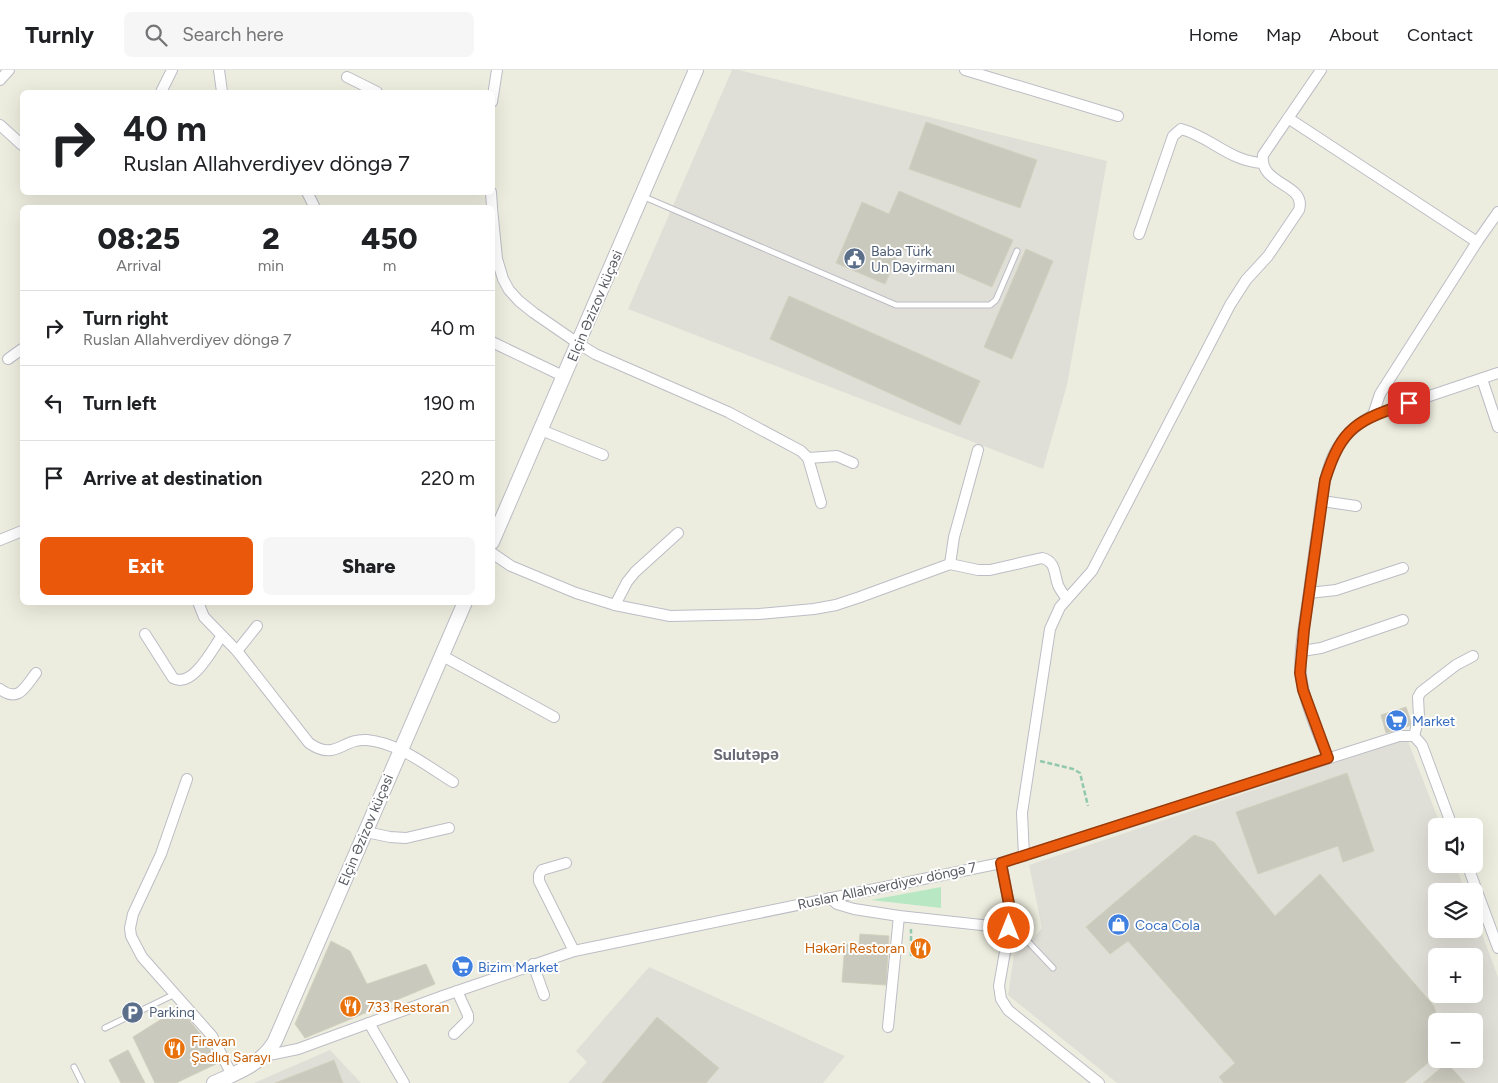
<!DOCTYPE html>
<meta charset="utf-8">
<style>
:root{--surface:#fff;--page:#f6f6f6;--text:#202124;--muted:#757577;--line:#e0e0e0;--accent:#ea580c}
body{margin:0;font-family:Figtree,sans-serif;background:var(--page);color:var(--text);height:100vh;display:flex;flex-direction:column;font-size:19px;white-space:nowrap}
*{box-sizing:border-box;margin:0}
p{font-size:16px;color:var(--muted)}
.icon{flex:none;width:28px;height:28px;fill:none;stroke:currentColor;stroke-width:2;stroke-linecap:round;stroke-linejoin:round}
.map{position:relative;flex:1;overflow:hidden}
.drawer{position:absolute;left:20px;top:135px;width:475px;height:400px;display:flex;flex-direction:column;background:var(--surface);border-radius:8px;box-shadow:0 5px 20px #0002}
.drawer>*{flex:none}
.guide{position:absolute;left:20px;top:20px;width:475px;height:105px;border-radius:8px;box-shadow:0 5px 20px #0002;background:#fff;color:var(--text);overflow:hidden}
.tools{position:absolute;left:1428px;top:748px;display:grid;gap:10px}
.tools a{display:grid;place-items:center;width:55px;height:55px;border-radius:8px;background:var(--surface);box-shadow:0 5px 20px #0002;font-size:25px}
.pin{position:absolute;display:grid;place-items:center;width:42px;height:42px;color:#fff;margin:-21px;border-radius:10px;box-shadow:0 2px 8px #0006}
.me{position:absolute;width:55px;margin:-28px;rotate:0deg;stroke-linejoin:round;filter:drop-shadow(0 0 4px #0008)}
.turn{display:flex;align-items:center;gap:18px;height:105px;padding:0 20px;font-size:22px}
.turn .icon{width:65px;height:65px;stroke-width:2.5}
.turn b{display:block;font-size:35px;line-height:42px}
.eta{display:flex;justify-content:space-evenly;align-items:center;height:85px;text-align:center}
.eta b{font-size:30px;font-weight:800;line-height:35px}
.primary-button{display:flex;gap:10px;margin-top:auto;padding:10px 20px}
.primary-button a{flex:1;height:58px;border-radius:8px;background:var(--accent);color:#fff;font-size:20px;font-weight:800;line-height:58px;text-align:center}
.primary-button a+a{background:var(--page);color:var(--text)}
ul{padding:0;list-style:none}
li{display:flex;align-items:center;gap:15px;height:75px;padding:0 20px;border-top:1px solid var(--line)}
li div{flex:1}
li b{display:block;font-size:19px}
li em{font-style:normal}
header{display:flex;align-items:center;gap:30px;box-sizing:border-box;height:70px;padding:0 25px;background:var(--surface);border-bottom:1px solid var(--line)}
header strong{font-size:24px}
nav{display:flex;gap:28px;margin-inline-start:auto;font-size:18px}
.search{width:350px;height:45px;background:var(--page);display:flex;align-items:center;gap:12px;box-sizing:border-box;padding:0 18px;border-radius:8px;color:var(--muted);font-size:19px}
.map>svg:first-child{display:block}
.industrial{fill:#e0dfd7;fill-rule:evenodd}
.green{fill:#b8e8c3}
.building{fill:#cac9be;stroke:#d2d0bd}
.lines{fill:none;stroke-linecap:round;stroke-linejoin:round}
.service-casing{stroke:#bcbdc5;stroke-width:7}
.minor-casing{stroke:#bcbdc5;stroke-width:12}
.tertiary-casing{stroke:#bcbdc5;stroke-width:16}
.path{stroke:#91c9ae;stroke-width:2.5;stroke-dasharray:5 2.5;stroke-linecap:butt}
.service{stroke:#fff;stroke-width:5}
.minor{stroke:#fff;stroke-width:10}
.tertiary{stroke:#fff;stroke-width:14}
.route-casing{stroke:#983908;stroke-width:12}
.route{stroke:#ea580c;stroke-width:9}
.labels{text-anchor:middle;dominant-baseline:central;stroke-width:4;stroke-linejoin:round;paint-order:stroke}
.service-label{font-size:14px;fill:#4e5e75;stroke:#fff;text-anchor:start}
.street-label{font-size:14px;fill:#585a62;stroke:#fff}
.shop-label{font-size:14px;fill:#366cbe;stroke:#fff;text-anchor:start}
.food-label{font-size:14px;fill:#c56008;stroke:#fff;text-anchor:start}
.quarter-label{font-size:16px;font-weight:bold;fill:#696c74;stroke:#fff}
</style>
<header>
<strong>Turnly</strong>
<div class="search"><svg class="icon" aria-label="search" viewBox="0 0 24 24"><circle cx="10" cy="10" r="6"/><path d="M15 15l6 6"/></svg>Search here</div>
<nav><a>Home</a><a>Map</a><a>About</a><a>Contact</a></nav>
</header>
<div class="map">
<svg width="1498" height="1013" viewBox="0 0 1498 1013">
<rect width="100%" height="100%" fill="#ededdf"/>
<!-- industrial -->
<g class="industrial">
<polygon points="732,0 739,0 1107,91 1067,315 1043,399 628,239"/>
<path d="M1407,669L1441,756H1436V794H1455L1465,821H1436V859H1474V843L1498,907V1013H1117L1008,925L1014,885L1029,873L1042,858L1029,795ZM1436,886H1474V924H1436ZM1436,951H1474V989H1436Z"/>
<polygon points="649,897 845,986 823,1013 568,1013 587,992 576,981"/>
<polygon points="330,980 361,1013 254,1013"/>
</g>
<!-- green -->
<polygon class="green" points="941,817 941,838 871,830"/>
<!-- building -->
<g class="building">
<polygon points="926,52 1037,90 1020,138 909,99"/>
<polygon points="899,121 1013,170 992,217 901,178 885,214 836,193 862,132 889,144"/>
<polygon points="1026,179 1053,191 1012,289 984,277"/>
<polygon points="789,226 980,311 960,355 770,269"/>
<polygon points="1406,637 1412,655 1386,663 1381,645"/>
<polygon points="1347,703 1374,781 1343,792 1338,776 1258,804 1236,742"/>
<polygon points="1194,765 1214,772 1275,846 1320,804 1434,936 1438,951 1436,951 1436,986 1404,1013 1224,1013 1219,1007 1235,993 1128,871 1110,884 1086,857"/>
<polygon points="860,864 889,866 886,915 842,912 845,874 859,875"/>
<polygon points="331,871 350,881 367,914 426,894 435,914 305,968 295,954"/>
<polygon points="179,938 207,972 216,994 176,1013 155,1013 133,967"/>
<polygon points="657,947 719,998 706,1013 602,1013"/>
<polygon points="128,980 145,1013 121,1013 109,990"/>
<polygon points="334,990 343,1013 275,1013"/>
<polygon points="1447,993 1465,1013 1423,1013"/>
</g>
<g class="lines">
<defs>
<g id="service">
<polyline points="642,126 896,235 990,235 996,230 1017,181"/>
<polyline points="1009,858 1019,862 1053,898"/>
<polyline points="105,958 175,924"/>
<polyline points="74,997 82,1013"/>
</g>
<g id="minor">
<polyline points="219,0 222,22"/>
<polyline points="965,0 1118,46"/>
<polyline points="347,7 377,22"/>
<polyline points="0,10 9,0"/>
<polyline points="161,22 172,0"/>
<polyline points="492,32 497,0"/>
<polyline points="1288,48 1477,172"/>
<polyline points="0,55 22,75"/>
<polyline points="307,122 315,138"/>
<polyline points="491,122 492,138"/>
<polyline points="492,138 497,189 503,209 509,220 519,231 534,243 579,274 595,284 728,342 801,381 808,388 821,433"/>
<path d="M1139,164L1173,66L1181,59C1211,67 1229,91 1262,93"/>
<polyline points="492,272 565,307"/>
<polyline points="8,289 22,279"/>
<polyline points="1482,309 1498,357"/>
<polyline points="1373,345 1380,324 1477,172 1498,142"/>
<polyline points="541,360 603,385"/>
<polyline points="808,388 837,386 853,393"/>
<polyline points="1322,431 1356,436"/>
<polyline points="0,470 22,461"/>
<path d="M492,483L511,496L576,523L615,535L670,546L759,544L814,539L836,535L860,527L950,494L978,500H990L1042,488C1056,491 1054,504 1058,515C1060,520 1064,525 1067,529"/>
<polyline points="950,494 954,467 978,380"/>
<polyline points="1309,523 1336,520 1403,498"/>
<path d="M198,532L204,547L237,581L309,673C336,692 342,668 367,670C399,673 427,696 453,712"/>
<polyline points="615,535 627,512 635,502 678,463"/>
<path d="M145,564L173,608C192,619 212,580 221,567"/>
<polyline points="237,581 257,556"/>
<polyline points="1302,581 1321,578 1403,550"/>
<polyline points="441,585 554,647"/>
<path d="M0,619C19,633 25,617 36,603"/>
<polyline points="1414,666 1419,647 1418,627 1421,622 1456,595 1473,586"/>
<path d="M1328,688C1318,662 1304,633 1301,605C1298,583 1306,546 1309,522C1312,499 1315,475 1319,451C1321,430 1324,407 1332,388C1341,368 1354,356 1373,345L1498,303"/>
<polyline points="187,709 161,784 133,844 130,858 131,866 142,887 212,966 232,1005"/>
<polyline points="366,762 390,767 406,768 449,758"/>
<path d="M1024,786L1022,743L1050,559L1060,537L1092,501L1230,235L1246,210L1268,186L1299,140C1307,113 1259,116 1263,85L1321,0"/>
<polyline points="566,793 542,800 539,805 539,811 574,881"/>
<polyline points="1001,793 1009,834 1009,843 1006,876 999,916 1001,929 1008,940 1099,1013"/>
<polyline points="1467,794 1498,878"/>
<polyline points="830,828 837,834 854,839 899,846 1009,858"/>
<polyline points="533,894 544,925"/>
<polyline points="369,953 404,1013"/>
<polyline points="888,957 899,846"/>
<polyline points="454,964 468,950 468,945 457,921"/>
<polyline points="264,986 298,979 443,926 574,881 1001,793 1399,666 1414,666 1422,675 1452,756"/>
</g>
<g id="tertiary">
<polyline points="492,472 696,0"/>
<path d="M214,1013C237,1003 263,993 275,971L465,532"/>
</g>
</defs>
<!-- service casing -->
<use href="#service" class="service-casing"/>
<!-- minor casing -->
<use href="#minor" class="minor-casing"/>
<!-- tertiary casing -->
<use href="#tertiary" class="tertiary-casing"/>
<!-- path -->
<g class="path">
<polyline points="1040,691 1073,699 1080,703 1088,736"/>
<polyline points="911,886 911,859"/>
</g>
<!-- service -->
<use href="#service" class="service"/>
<!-- minor -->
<use href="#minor" class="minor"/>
<!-- tertiary -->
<use href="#tertiary" class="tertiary"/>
</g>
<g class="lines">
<defs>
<path id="route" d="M1009,858V834L1001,793L1328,688L1303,620L1300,603L1304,560L1325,410C1342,356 1358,350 1409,333"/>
</defs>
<!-- route casing -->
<use href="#route" class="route-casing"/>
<!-- route -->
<use href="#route" class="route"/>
</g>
<!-- icons -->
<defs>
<symbol id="civic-disc" viewBox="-11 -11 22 22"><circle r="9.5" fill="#5c6f8a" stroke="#fff"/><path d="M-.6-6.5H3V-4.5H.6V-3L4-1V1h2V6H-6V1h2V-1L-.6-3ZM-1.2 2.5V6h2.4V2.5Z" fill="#fff"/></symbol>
<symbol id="supermarket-disc" viewBox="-11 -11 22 22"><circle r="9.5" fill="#3f7fe0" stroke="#fff"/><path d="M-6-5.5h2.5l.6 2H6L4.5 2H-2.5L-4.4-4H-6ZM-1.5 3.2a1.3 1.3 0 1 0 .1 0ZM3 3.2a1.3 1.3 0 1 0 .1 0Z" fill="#fff"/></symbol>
<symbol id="shop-disc" viewBox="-11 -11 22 22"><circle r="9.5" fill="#3f7fe0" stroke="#fff"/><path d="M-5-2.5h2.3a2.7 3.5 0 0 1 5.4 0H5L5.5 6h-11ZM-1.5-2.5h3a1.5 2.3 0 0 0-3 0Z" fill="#fff"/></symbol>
<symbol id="restaurant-disc" viewBox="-11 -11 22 22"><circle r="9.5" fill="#e8710a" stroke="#fff"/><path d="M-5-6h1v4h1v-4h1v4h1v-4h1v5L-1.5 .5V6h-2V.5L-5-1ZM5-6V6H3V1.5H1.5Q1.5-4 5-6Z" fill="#fff"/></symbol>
<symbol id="parking-disc" viewBox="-11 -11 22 22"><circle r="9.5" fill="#5c6f8a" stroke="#fff"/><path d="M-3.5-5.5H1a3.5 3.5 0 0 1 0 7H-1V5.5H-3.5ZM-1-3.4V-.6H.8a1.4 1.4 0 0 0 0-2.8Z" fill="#fff"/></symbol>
</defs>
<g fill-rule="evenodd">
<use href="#civic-disc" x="842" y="176" width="25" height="25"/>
<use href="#supermarket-disc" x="1384" y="638" width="25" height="25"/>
<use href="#shop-disc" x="1106" y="842" width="25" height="25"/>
<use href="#restaurant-disc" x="908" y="866" width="25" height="25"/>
<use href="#supermarket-disc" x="450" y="884" width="25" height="25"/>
<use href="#restaurant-disc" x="338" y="924" width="25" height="25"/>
<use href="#parking-disc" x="120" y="930" width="25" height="25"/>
<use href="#restaurant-disc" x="162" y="966" width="25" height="25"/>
</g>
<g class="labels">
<!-- service labels -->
<g class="service-label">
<text x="871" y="181">Baba Türk<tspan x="871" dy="16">Un Dəyirmanı</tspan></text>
<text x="149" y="942">Parkinq</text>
</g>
<!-- street labels -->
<g class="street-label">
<text transform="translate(595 236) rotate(-67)">Elçin Əzizov küçəsi</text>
<text transform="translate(366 760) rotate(-67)">Elçin Əzizov küçəsi</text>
<text transform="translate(887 816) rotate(-12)">Ruslan Allahverdiyev döngə 7</text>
</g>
<!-- shop labels -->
<g class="shop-label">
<text x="1412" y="651">Market</text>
<text x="1135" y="855">Coca Cola</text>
<text x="478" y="897">Bizim Market</text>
</g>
<!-- food labels -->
<g class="food-label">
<text x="905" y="878" text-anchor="end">Həkəri Restoran</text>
<text x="367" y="937">733 Restoran</text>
<text x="191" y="971">Firavan<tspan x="191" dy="16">Şadlıq Sarayı</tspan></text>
</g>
<!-- quarter labels -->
<g class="quarter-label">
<text x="746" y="684">Sulutəpə</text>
</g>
</g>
</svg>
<div class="tools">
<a><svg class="icon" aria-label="sound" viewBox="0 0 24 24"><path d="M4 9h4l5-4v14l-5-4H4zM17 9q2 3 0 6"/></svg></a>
<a><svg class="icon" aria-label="layers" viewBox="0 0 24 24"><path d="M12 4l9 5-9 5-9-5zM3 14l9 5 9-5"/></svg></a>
<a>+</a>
<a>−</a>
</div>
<div class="pin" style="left:1409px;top:333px;background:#d93025"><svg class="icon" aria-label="arrive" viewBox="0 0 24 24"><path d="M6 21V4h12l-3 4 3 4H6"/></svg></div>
<svg class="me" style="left:1009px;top:858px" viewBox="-20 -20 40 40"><circle r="17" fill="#ea580c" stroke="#fff" stroke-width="3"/><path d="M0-11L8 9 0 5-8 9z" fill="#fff"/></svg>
<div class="guide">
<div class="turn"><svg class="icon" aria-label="right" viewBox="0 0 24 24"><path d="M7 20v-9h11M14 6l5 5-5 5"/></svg><div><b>40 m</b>Ruslan Allahverdiyev döngə 7</div></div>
</div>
<section class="drawer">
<div class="eta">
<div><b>08:25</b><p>Arrival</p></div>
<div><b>2</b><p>min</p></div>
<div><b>450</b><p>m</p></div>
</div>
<ul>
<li><svg class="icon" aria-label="right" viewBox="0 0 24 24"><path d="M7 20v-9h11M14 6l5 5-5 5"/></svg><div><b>Turn right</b><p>Ruslan Allahverdiyev döngə 7</p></div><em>40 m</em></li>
<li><svg class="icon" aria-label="left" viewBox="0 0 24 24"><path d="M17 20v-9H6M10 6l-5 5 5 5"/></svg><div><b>Turn left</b></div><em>190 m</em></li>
<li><svg class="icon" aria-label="arrive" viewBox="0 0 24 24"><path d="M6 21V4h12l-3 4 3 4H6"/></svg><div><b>Arrive at destination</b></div><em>220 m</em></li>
</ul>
<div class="primary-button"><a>Exit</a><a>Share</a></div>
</section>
</div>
